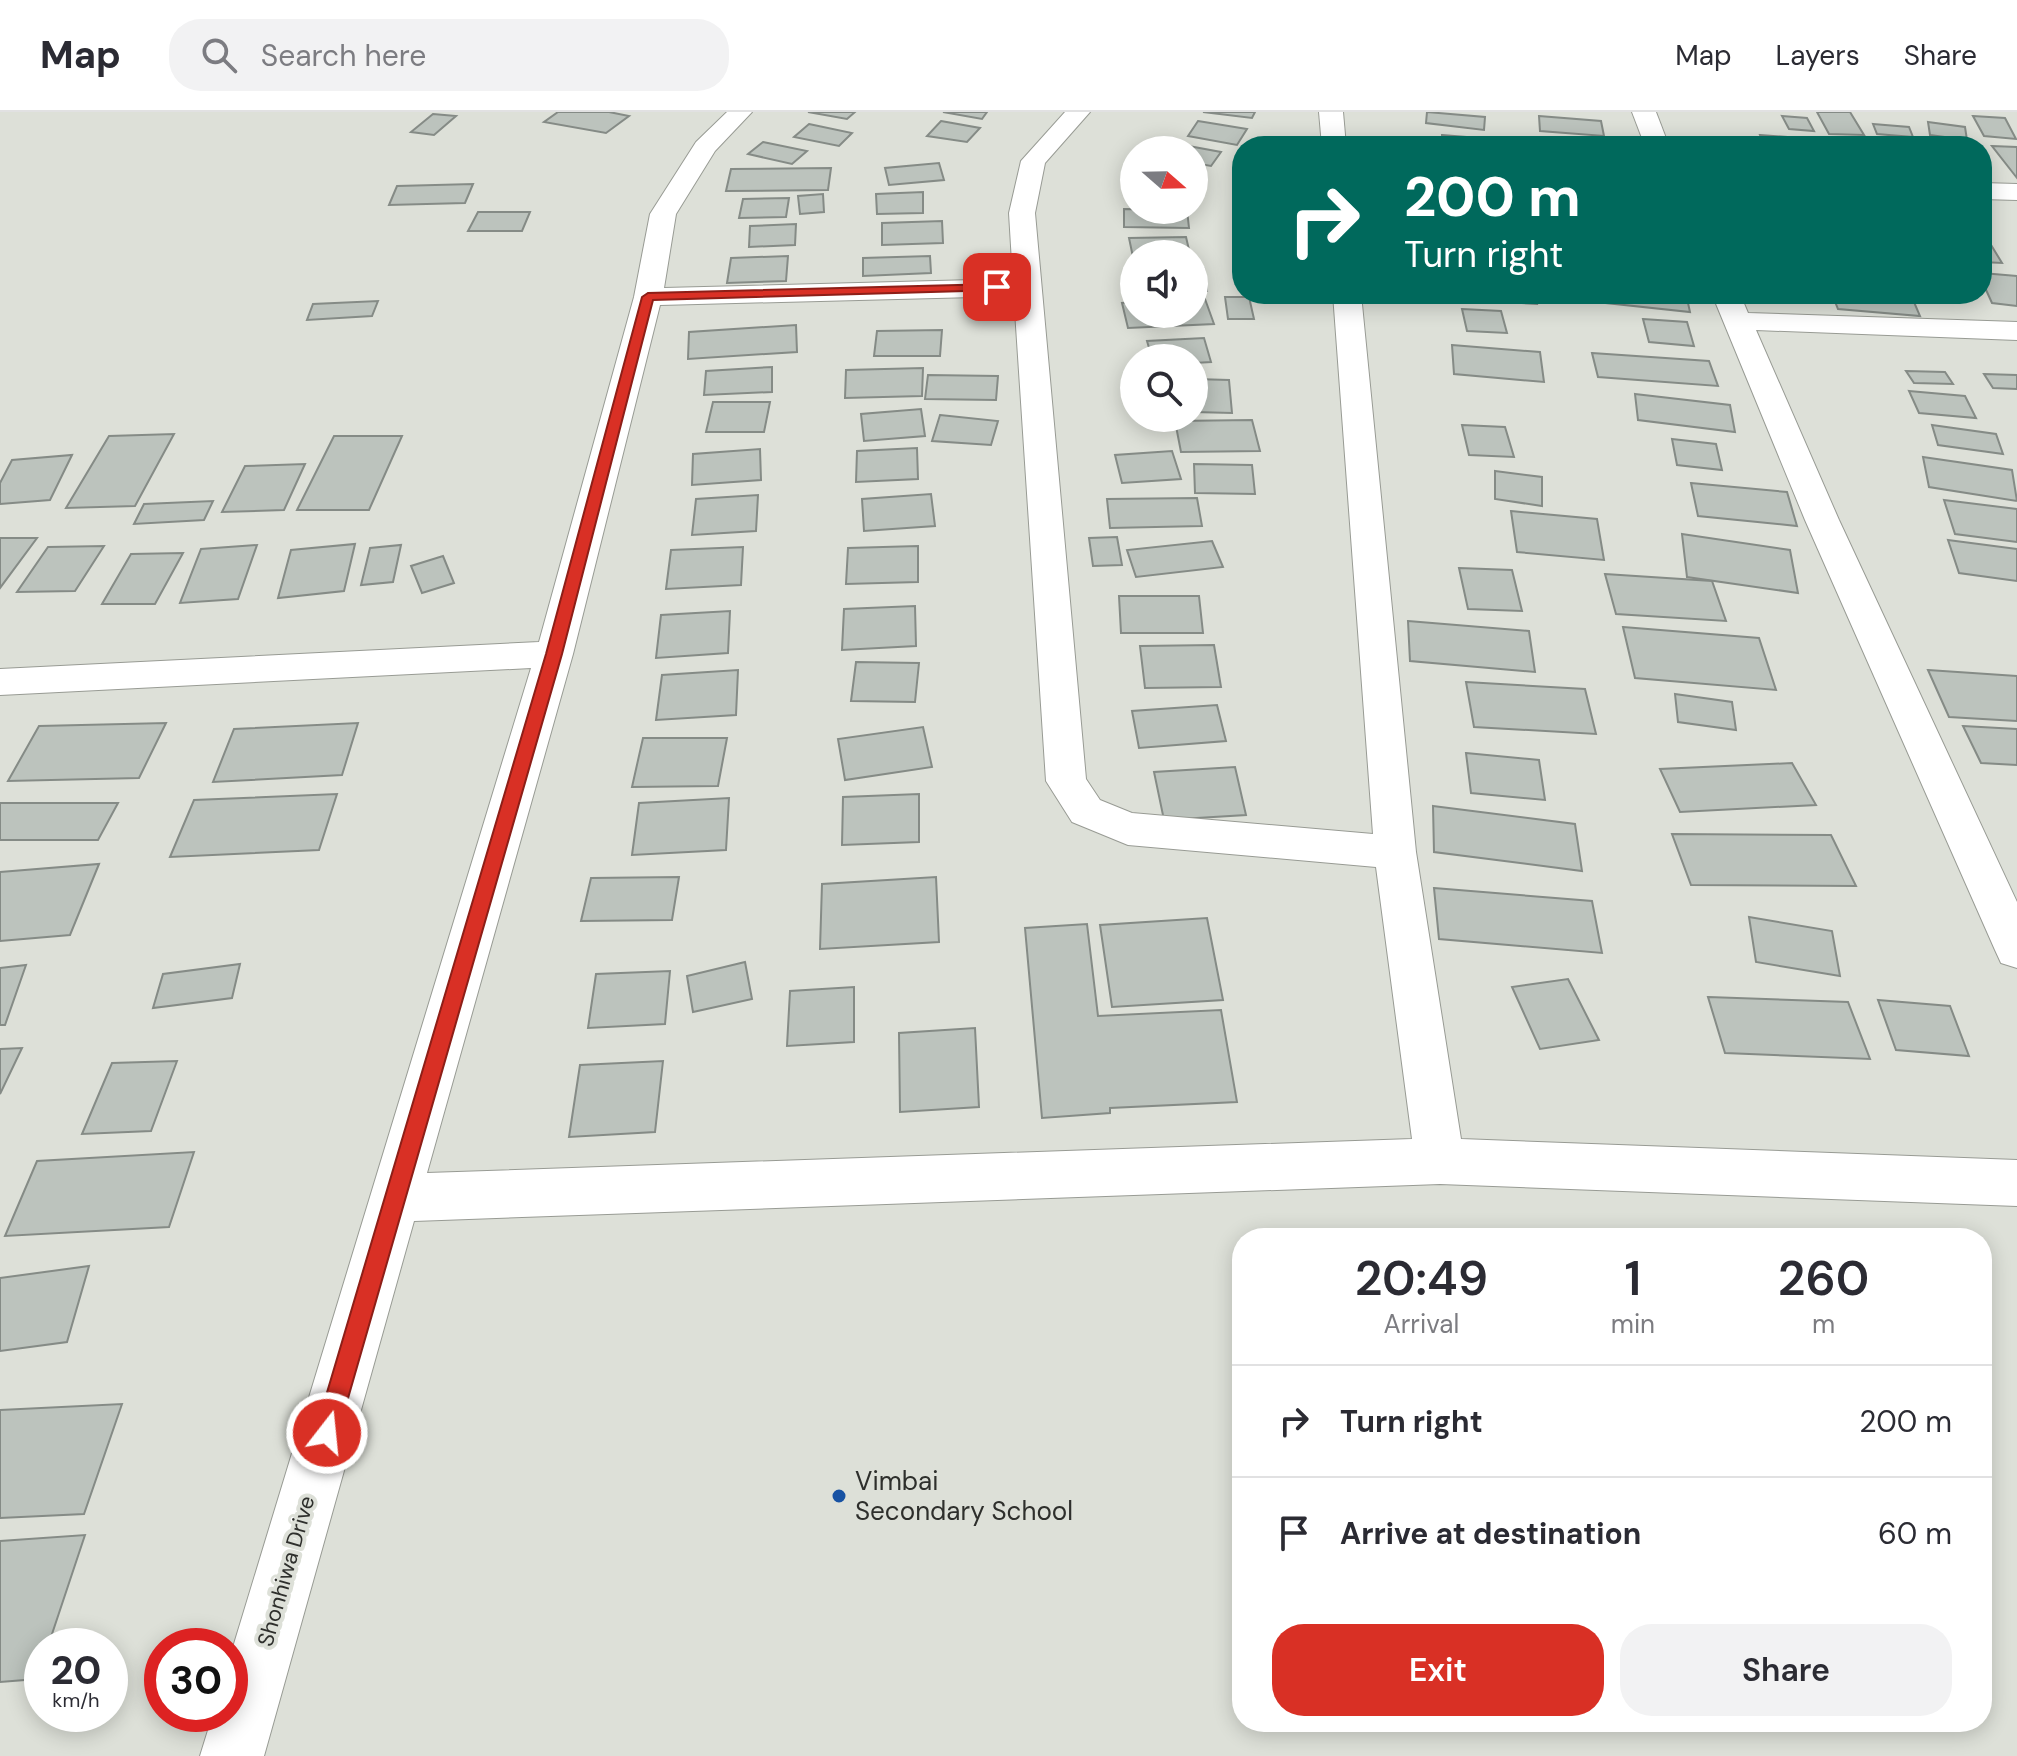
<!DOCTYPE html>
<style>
:root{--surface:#fff;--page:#f2f2f3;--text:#2b2b33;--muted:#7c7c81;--line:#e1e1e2;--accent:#d93025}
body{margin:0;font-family:"DM Sans",sans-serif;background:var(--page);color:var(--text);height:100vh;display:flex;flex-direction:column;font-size:30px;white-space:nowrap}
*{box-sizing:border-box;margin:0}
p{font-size:26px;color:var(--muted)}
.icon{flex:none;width:44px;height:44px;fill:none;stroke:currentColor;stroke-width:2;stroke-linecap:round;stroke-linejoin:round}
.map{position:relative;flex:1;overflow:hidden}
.sheet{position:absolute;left:1232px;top:1116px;width:760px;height:504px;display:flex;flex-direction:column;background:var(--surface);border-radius:32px;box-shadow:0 4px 20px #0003}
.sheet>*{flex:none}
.banner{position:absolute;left:1232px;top:24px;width:760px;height:168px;border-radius:32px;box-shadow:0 4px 20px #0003;background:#00695c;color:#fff;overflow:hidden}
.needle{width:52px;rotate:110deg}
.buttons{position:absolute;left:1120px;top:24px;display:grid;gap:16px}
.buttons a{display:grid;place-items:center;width:88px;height:88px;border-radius:50%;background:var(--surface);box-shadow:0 4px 20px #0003;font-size:40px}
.speed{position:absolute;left:24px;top:1516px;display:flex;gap:16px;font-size:40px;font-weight:700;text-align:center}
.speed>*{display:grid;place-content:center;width:104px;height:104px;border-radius:50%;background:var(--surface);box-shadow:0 4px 20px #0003;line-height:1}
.speed small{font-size:20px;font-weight:400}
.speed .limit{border:12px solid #d22;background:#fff;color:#111}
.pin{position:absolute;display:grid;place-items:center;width:68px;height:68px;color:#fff;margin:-34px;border-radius:16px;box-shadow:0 4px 12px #0006}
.me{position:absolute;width:88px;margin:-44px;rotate:16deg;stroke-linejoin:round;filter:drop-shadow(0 0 6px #0008)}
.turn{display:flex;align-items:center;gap:28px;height:168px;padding:0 40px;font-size:36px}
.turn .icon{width:104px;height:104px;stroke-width:2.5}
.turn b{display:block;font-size:56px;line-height:68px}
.eta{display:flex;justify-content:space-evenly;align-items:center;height:136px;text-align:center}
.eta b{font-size:48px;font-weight:600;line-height:56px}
.button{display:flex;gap:16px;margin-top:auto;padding:16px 40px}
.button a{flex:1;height:92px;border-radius:32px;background:var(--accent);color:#fff;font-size:32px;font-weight:600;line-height:92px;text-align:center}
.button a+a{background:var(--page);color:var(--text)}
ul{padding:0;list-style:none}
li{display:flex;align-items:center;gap:24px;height:112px;padding:0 40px;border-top:2px solid var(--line)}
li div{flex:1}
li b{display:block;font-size:30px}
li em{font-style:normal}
header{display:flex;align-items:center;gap:48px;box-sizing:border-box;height:112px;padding:0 40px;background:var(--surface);border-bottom:2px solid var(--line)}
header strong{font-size:38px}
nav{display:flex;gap:44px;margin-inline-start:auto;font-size:28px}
.search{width:560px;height:72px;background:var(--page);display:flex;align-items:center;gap:20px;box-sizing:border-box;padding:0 28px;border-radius:32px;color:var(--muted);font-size:30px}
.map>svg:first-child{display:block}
.building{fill:#bcc3bd;stroke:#858b86;stroke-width:2}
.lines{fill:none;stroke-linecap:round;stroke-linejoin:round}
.minor-casing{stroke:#989b94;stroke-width:2}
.minor{fill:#fff;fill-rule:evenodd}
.route{fill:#d93025;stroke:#8d1f18;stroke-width:2}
.poi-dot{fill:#1752a3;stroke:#dde0d8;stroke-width:3}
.labels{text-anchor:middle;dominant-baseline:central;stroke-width:8;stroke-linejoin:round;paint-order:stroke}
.street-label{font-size:22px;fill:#2e2f2c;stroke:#dde0d8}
.near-poi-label{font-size:26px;fill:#2e2f2c;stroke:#dde0d8;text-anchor:start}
</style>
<header>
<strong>Map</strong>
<div class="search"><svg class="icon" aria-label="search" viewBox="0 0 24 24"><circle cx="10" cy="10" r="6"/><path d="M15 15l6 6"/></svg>Search here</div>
<nav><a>Map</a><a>Layers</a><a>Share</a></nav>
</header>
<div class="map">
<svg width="2017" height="1644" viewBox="0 0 2017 1644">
<rect width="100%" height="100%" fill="#dde0d8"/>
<!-- building -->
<g class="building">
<polygon points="558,0 609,0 629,4 606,21 544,10"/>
<polygon points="808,0 855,0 847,7"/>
<polygon points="943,0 987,0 982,7"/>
<polygon points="1203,0 1255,0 1252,6"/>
<polygon points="1427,0 1485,5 1484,18 1426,11"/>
<polygon points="1817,0 1850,0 1864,23 1829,22"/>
<polygon points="433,2 456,4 434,23 411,20"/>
<polygon points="1539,4 1601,9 1604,24 1540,19"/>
<polygon points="1782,4 1807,6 1814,19 1789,17"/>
<polygon points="1973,4 2005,6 2016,27 1984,24"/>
<polygon points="941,9 980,16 967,30 927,24"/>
<polygon points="1198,9 1247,17 1237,33 1188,24"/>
<polygon points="1928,10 1965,15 1967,28 1930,23"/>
<polygon points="809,12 852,21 839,34 794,25"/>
<polygon points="1873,12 1909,15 1913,25 1877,22"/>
<polygon points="1442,23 1503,28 1504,34 1442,34"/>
<polygon points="1760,23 1813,27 1816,34 1764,34"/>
<polygon points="1552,29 1602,32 1603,34 1553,34"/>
<polygon points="763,30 807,39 792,52 748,42"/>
<polygon points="1167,30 1221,40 1211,54 1194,51 1194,38 1160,38"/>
<polygon points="1992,34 2017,35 2017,66"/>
<polygon points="939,51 944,68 889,73 885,56"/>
<polygon points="831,56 828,78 726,79 731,57"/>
<polygon points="473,72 465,91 389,93 397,74"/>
<polygon points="923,80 923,101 877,102 876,82"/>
<polygon points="823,82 824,100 800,102 798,84"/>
<polygon points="789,86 786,105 739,106 743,87"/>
<polygon points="1124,97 1187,98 1189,116 1124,115"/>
<polygon points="478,100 530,100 522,119 468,119"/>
<polygon points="942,109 943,131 882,133 882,111"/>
<polygon points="796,112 795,133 749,135 750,114"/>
<polygon points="1982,118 2002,151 1982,150"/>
<polygon points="1186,125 1190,142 1134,142 1133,145 1129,126"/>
<polygon points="788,144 786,169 727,171 731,146"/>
<polygon points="930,144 931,161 863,164 863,146"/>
<polygon points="1194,156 1204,156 1207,179 1194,179"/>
<polygon points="1982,161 2017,164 2017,194 1992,191 1982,169"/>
<polygon points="1436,182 1535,182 1537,192 1436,186"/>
<polygon points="1604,182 1686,182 1690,200 1606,191"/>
<polygon points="1832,182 1911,183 1920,204 1838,197"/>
<polygon points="1225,185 1249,185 1254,207 1228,207"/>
<polygon points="1205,187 1214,212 1128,216 1122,191 1134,190 1134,202 1194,202 1194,188"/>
<polygon points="378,189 372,204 307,208 313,192"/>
<polygon points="1462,197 1501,199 1507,221 1467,219"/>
<polygon points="1643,207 1687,210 1694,234 1649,230"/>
<polygon points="796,213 797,240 688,247 689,220"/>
<polygon points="942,218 940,244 874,244 877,219"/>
<polygon points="1204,226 1211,250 1194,251 1194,246 1152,246 1147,229"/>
<polygon points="1452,233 1540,240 1544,270 1454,262"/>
<polygon points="1592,241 1709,249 1718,274 1598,265"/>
<polygon points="772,255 772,280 704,283 706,259"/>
<polygon points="923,256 922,284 845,286 846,258"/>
<polygon points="1906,259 1945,260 1953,272 1914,271"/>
<polygon points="1984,262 2017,263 2017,277 1993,276"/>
<polygon points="928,263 998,264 996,288 925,287"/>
<polygon points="1194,267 1229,268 1232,301 1194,300"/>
<polygon points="1909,279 1965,284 1976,306 1919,301"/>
<polygon points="1635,282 1730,293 1735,320 1638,308"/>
<polygon points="713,290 770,290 764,320 706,320"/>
<polygon points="921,297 925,324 864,329 861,302"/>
<polygon points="940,303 998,309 991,333 932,329"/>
<polygon points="1252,308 1260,339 1181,340 1175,309"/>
<polygon points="1462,313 1505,315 1514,345 1469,343"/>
<polygon points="1932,313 1996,322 2003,342 1938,333"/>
<polygon points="174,322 135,394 66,396 109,324"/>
<polygon points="334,324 402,324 369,398 297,398"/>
<polygon points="1672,327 1716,332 1722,358 1677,353"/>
<polygon points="917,336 918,367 856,370 857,339"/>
<polygon points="760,337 761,368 692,373 693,342"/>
<polygon points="1172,339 1181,367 1122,371 1115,343"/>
<polygon points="72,343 50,388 0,392 0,371 12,348"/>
<polygon points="1923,345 2012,358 2017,389 1929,375"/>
<polygon points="305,352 284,398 222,400 245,354"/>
<polygon points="1194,352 1252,353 1255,382 1195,381"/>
<polygon points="1495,359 1542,365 1542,394 1495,387"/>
<polygon points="1691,371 1787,380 1797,414 1698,404"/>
<polygon points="931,382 935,414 864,419 862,387"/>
<polygon points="758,383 756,419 692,423 696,387"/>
<polygon points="1197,386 1202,414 1110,416 1107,387"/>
<polygon points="1944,388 2017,397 2017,430 1955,422"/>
<polygon points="213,389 204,408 134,412 144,392"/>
<polygon points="1511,399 1597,407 1604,448 1517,440"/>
<polygon points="1682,422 1790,438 1798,481 1687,465"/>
<polygon points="1117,425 1122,453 1093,454 1089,426"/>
<polygon points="0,426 37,426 0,476"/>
<polygon points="1948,428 2017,437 2017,469 1959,461"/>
<polygon points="1212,429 1223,455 1136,465 1127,438"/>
<polygon points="355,432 344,479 278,486 291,438"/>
<polygon points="257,433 238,487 180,491 201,437"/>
<polygon points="401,433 393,470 361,473 370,436"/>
<polygon points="104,434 75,479 17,480 48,435"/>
<polygon points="918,434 918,470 846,472 848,436"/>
<polygon points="743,435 741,473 666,477 671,438"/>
<polygon points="183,441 155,492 102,492 131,442"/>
<polygon points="443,444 454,471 422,481 411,454"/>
<polygon points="1459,456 1512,458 1522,499 1468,497"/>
<polygon points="1605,462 1712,469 1726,509 1616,502"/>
<polygon points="1119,484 1199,484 1203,521 1121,521"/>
<polygon points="915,494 916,534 842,538 844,497"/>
<polygon points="730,499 728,541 656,546 661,503"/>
<polygon points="1408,509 1529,519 1535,560 1410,549"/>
<polygon points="1623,515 1759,526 1776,578 1635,566"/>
<polygon points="1214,533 1221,575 1145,576 1140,534"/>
<polygon points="856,550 919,551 915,590 851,589"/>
<polygon points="738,558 736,603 656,608 662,563"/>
<polygon points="1928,558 2017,564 2017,609 1949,605"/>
<polygon points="1466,570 1585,577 1596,622 1474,615"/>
<polygon points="1675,582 1732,590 1736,618 1678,610"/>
<polygon points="1217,593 1226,629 1139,636 1132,599"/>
<polygon points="166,611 139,666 8,669 39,614"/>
<polygon points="358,611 342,663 213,670 234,617"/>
<polygon points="1963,614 2017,617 2017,653 1981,651"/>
<polygon points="923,615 932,655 845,668 838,627"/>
<polygon points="643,626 727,626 718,674 632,675"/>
<polygon points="1466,641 1539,648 1545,688 1471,681"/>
<polygon points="1792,651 1816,693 1680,700 1660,657"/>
<polygon points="1235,655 1246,703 1164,708 1154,660"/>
<polygon points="337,682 319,738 170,745 194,688"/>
<polygon points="919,682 919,730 842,733 843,685"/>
<polygon points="729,686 726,738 632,743 639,691"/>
<polygon points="0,691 118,691 98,728 0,728"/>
<polygon points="1433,694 1575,712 1582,759 1434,740"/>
<polygon points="1672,722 1831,723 1856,774 1691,773"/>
<polygon points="99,752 70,823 0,829 0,760"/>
<polygon points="679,765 672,808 581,809 591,766"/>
<polygon points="936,765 939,830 820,837 822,772"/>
<polygon points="1434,776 1592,789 1602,841 1439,827"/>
<polygon points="1749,805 1832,819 1840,864 1756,850"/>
<polygon points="1207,806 1223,888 1112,895 1100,813"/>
<polygon points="1087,812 1098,904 1221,898 1237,990 1110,996 1110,1001 1042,1006 1025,816"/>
<polygon points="745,850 752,887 693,900 687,864"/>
<polygon points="240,852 232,886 153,896 163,862"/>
<polygon points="26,853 5,913 0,913 0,856"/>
<polygon points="670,859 665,912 588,916 596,862"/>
<polygon points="1568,867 1599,928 1540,937 1512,875"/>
<polygon points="854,875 854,930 787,934 790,879"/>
<polygon points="1708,885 1848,890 1870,947 1725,941"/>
<polygon points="1878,888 1950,894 1969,944 1896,938"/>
<polygon points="975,916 979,995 900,1000 899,921"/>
<polygon points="22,936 0,982 0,937"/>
<polygon points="177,949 151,1019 82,1022 112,951"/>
<polygon points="663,949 655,1020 569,1025 580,953"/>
<polygon points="194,1040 169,1115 5,1124 37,1049"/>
<polygon points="89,1154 67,1230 0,1239 0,1166"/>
<polygon points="122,1292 84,1402 0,1406 0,1298"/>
<polygon points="85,1423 48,1534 42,1534 42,1551 37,1567 0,1570 0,1429"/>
</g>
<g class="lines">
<defs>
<g id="minor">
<path d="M727,0H752L715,39L676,102L664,176L1013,167L1009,101L1021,49L1065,0H1090L1045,51L1035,101L1086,667L1100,688L1132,701L1373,722L1333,182H1361L1416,740L1461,1027L2017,1048V1094L1440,1072L414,1109L264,1644H200L213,1602H230V1545L531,556L0,583V557L539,530L634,185L650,102L696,30ZM1014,184L1046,669L1072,710L1128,733L1376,755L1412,1027L427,1061L573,542L660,193Z"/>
<polygon points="1319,0 1343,0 1346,34 1322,34"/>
<polygon points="1632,0 1656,0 1669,34 1645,34"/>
<polygon points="1982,71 2017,72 2017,88 1982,87"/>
<polygon points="1712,182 1740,182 1748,201 2017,210 2017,228 1756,218 1839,408 2017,790 2017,856 2001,851 1995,838 1805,408"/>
</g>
</defs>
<!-- minor casing -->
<use href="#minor" class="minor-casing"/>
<!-- minor -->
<use href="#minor" class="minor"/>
</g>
<!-- route -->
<polygon class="route" points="997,172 1001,173 1001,178 653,188 562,542 338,1321 335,1329 327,1333 318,1329 315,1321 546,542 642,185 648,181"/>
<!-- markers -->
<circle class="poi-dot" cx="839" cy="1384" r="8"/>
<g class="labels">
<!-- street labels -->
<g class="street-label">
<text transform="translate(286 1459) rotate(-74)">Shonhiwa Drive</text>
</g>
<!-- near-poi labels -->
<g class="near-poi-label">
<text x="855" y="1369">Vimbai<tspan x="855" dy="30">Secondary School</tspan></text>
</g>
</g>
</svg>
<div class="buttons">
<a><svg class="needle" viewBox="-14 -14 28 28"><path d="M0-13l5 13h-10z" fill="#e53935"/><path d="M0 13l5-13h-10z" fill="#7c7c81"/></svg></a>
<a><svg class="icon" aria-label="sound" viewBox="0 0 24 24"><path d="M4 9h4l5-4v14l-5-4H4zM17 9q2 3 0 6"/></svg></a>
<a><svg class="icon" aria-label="search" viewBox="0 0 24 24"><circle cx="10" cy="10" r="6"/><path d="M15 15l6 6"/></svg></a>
</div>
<div class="speed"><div>20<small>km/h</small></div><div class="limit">30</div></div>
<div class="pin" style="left:997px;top:175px;background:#d93025"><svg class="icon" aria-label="arrive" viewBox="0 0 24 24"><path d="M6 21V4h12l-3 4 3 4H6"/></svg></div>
<svg class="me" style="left:327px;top:1321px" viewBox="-20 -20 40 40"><circle r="17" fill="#d93025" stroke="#fff" stroke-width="3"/><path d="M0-11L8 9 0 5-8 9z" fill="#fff"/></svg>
<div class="banner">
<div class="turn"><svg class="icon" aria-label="right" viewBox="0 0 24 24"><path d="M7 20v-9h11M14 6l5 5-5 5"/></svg><div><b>200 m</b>Turn right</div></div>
</div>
<section class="sheet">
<div class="eta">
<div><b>20:49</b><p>Arrival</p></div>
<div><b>1</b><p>min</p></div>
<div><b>260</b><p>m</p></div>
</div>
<ul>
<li><svg class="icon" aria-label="right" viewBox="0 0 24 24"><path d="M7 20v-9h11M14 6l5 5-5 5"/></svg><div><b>Turn right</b></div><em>200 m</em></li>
<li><svg class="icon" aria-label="arrive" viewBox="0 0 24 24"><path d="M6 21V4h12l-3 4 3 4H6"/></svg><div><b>Arrive at destination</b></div><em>60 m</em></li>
</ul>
<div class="button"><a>Exit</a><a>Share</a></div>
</section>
</div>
